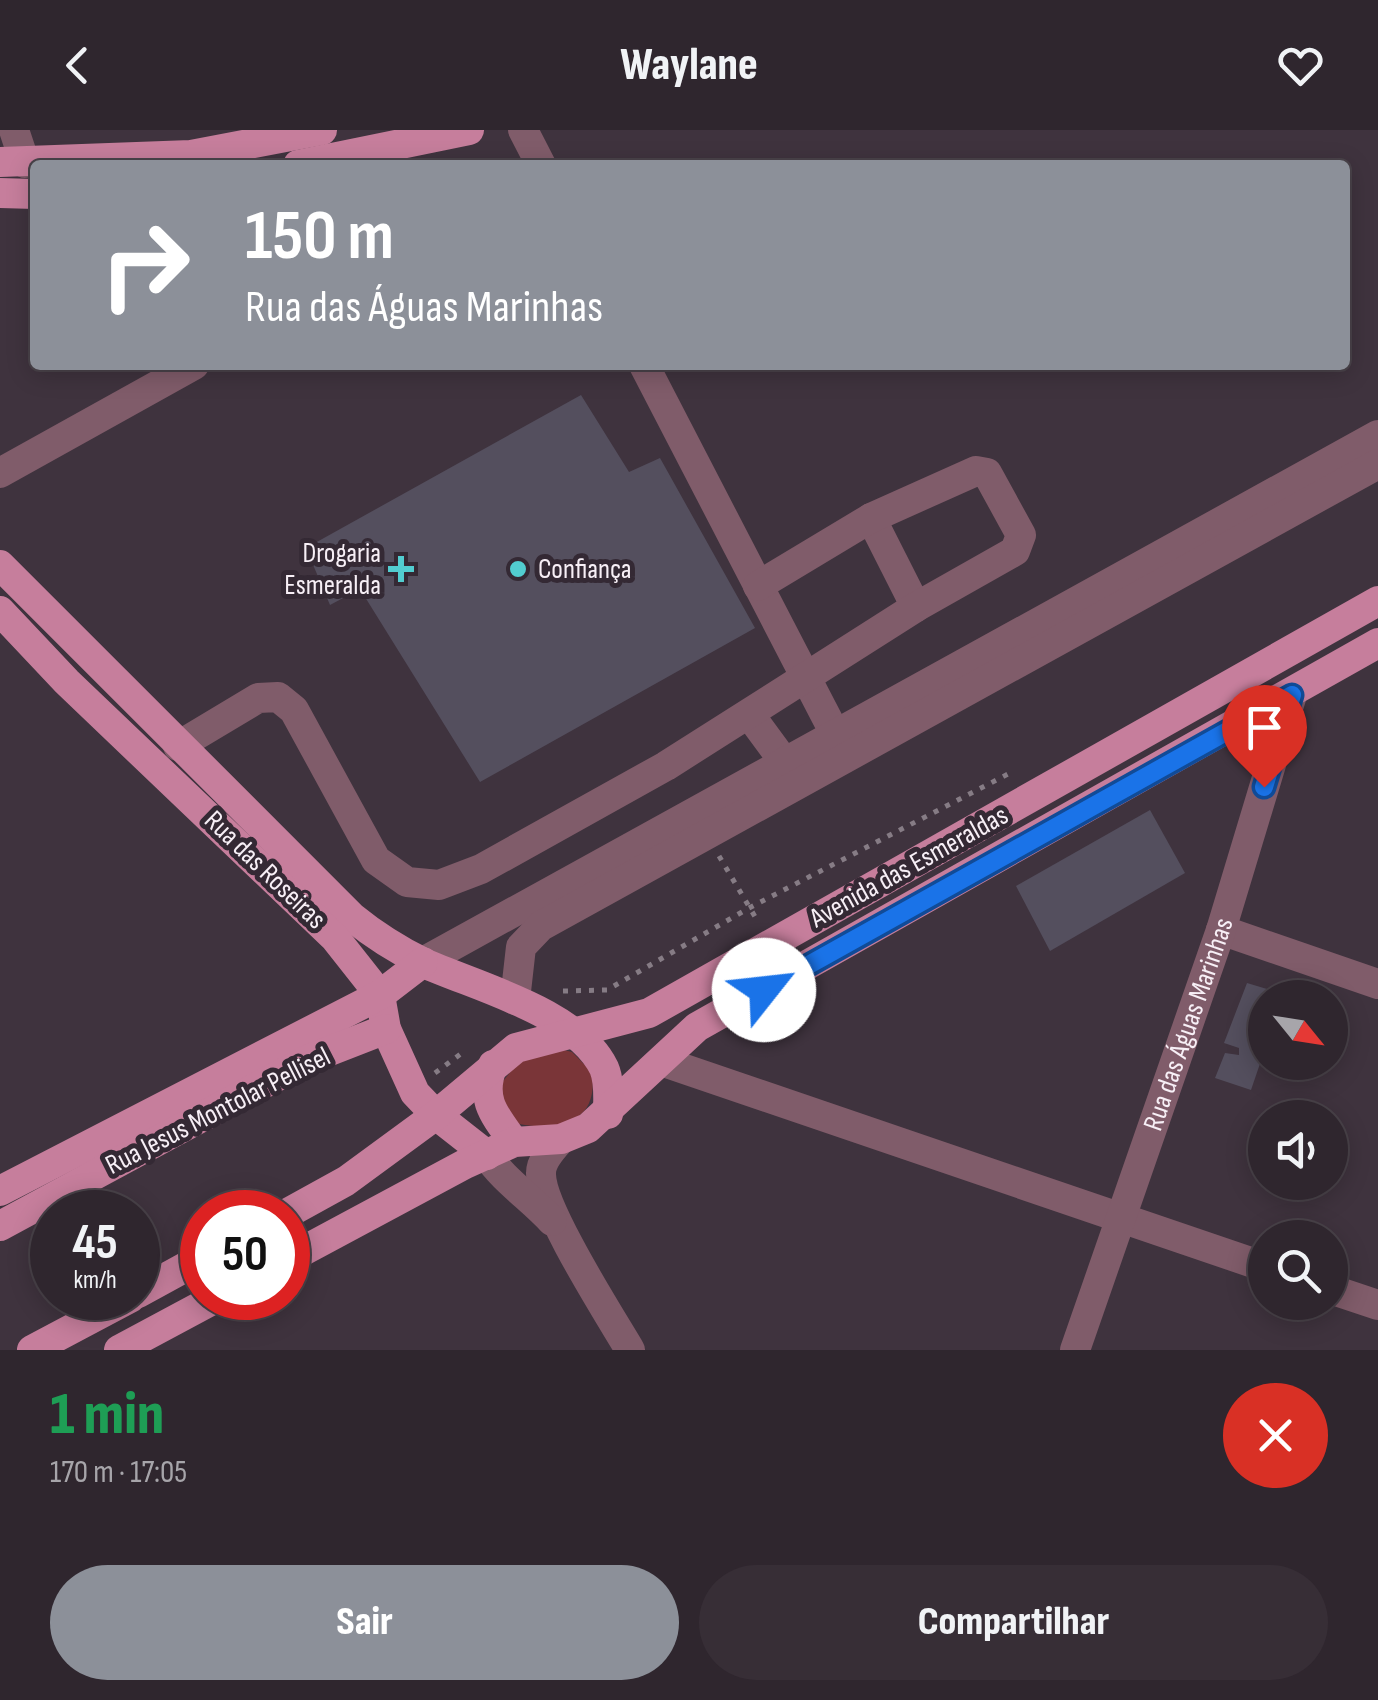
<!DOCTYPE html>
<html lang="pt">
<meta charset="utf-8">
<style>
:root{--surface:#2f262e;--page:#372e36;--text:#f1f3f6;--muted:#a7a5aa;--line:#4a434a;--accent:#8c9099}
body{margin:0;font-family:"Sofia Sans Condensed",sans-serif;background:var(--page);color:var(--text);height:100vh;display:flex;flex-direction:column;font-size:38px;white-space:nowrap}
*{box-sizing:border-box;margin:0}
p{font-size:32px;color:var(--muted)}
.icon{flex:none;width:55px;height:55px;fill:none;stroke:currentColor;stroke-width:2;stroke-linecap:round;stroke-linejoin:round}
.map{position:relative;height:1220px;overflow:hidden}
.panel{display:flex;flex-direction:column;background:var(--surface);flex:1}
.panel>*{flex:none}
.guide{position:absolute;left:30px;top:30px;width:1320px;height:210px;border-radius:10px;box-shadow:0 5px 25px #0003,0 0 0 2px var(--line);background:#8c9099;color:#fff;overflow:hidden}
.needle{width:65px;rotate:120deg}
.controls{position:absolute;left:1248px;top:850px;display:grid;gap:20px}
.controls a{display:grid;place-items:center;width:100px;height:100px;border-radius:50%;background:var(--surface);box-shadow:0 5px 25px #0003,0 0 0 2px var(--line);font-size:50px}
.speed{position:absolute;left:30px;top:1060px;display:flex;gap:20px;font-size:50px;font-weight:700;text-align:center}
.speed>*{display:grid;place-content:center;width:130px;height:130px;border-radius:50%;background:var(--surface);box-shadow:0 5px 25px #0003,0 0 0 2px var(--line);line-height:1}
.speed small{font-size:25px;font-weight:400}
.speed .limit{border:15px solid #d22;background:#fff;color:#111}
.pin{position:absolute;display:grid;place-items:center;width:85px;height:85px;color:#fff;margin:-102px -42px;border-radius:50% 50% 50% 0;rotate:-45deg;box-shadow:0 0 10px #0007}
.pin .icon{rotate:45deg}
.me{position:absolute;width:110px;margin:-55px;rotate:61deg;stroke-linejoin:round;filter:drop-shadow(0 0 8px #0008)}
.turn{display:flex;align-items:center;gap:35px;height:210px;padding:0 50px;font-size:45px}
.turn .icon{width:130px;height:130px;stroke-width:2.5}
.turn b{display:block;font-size:70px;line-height:85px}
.round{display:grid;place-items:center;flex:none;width:105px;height:105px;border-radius:52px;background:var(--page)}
.overview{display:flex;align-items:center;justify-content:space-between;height:170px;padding:0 50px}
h1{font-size:60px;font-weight:800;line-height:75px;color:#1e9e55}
.cta{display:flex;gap:20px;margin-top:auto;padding:20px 50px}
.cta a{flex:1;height:115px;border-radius:60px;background:var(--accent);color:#fff;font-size:40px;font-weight:800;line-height:115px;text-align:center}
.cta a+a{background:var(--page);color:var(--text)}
header{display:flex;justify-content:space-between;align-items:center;height:130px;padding:0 50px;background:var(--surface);font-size:45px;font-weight:800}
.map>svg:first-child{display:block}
.green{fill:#7a3538}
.building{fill:#544f5e}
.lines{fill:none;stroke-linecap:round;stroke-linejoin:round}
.path{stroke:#867c85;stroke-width:5;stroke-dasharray:5 8;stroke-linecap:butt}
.minor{stroke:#805c6a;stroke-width:30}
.major{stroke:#c67e9c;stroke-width:30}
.route-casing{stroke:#114b97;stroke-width:25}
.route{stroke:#1a73e8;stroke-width:18}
.poi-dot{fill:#52cdd0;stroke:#342934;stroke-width:4}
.labels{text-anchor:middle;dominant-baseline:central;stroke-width:10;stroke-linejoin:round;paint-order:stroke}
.poi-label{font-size:28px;fill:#f7eff6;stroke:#342934;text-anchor:end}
.street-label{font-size:28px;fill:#f7eff6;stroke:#342934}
</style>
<header><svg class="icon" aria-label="back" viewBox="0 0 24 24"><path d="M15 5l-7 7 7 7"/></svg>Waylane<svg class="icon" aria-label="heart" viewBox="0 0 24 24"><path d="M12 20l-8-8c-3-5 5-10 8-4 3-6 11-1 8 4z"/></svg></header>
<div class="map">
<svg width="1378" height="1220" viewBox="0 0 1378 1220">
<rect width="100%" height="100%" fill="#3f333e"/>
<!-- green -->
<path class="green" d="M556,918L572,922L592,942C599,991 561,1002 519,994L506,981L499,956L520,930Z"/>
<!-- building -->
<g class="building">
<polygon points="581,265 629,342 660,328 755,498 480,652 360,459 330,475 306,418"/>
<polygon points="1150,680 1185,743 1050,821 1016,756"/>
<polygon points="1247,853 1284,864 1265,868 1265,919 1251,960 1215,948 1225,923 1239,925 1239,918 1224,913"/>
</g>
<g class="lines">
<!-- path -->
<g class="path">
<polyline points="719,726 757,790"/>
<polyline points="563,861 607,860 749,778 1012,642"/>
<polyline points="435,943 462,923"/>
</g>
<!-- minor -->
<g class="minor">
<polyline points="14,0 25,33"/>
<polyline points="523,0 541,35"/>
<polyline points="644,235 845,623"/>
<polyline points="0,343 194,235"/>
<polyline points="871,388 916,477"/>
<polyline points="749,584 785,633"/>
<polyline points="178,616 258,568 278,567 294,580 376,730 407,752 439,755 481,739 666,636 916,477 1015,421 1021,405 987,343 976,341 871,388 758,456"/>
<polyline points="1221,800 1378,854"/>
<polyline points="423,832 1378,305"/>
<polyline points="515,870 521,817 541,796 1378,334"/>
<polyline points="661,931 1265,1137"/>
<path d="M561,1009C553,1018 541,1030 541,1043C540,1077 610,1186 630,1220"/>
<path d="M487,1025C501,1048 533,1070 552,1091"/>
<polyline points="1330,1159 1378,1175"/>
<path id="s1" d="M1075,1220L1221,800L1292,565"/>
</g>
<!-- major -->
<g class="major">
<polyline points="0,32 191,25 322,0"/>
<polyline points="298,35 469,0"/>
<polyline points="0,63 35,64"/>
<path d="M0,435L352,787C374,805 398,820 424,833C477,857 577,882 604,938C610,952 608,969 608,984"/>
<polyline points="0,481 67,552 335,808 380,865 386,899 415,963 436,985 487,1025"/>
<path d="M493,935C479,968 494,985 514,1012"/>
<polyline points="0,1061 380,865 423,832"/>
<polyline points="288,1083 346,1051 436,985 516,918 649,883 1378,471"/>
<polyline points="0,1096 309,929 386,899"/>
<polyline points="288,1129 465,1034 514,1012 561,1009 588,998 697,897 1378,513"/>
<polyline points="138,1163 202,1128"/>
<polyline points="32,1220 130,1168"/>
<polyline points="119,1220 216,1168"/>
</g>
</g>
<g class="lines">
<defs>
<polyline id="route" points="764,860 1292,565 1264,657"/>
</defs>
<!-- route casing -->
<use href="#route" class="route-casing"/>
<!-- route -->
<use href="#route" class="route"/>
</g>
<!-- markers -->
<g class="poi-dot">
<path d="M396 424h10v10h10v10h-10v10h-10v-10h-10v-10h10z"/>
<circle cx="518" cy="439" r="10"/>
</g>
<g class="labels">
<!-- poi labels -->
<g class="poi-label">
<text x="381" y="423">Drogaria<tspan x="381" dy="32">Esmeralda</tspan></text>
<text x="538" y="439" text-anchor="start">Confiança</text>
</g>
<!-- street labels -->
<g class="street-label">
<text transform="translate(909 737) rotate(-29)">Avenida das Esmeraldas</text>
<text transform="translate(265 740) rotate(44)">Rua das Roseiras</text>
<text stroke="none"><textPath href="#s1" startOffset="345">Rua das Águas Marinhas</textPath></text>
<text transform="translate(218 981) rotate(-27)">Rua Jesus Montolar Pellisel</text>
</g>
</g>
</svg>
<div class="controls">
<a><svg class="needle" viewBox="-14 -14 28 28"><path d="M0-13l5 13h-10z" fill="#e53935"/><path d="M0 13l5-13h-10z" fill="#a7a5aa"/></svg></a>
<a><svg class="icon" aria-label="sound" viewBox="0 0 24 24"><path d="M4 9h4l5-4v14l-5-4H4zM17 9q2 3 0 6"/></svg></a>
<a><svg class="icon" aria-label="search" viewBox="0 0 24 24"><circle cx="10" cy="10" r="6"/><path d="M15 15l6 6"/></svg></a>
</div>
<div class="speed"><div>45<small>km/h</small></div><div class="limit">50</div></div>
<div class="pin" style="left:1264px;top:657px;background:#d93025"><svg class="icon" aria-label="arrive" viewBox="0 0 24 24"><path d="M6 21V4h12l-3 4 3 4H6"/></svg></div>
<svg class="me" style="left:764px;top:860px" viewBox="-20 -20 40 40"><circle r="19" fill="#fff"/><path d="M0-13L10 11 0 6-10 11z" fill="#1a73e8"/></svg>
<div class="guide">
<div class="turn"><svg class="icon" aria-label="right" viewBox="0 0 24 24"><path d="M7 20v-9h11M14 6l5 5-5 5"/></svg><div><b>150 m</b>Rua das Águas Marinhas</div></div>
</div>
</div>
<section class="panel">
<div class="overview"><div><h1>1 min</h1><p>170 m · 17:05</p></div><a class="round" style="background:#d93025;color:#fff"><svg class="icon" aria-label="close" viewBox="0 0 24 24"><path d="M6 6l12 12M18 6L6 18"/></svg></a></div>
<div class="cta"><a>Sair</a><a>Compartilhar</a></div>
</section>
